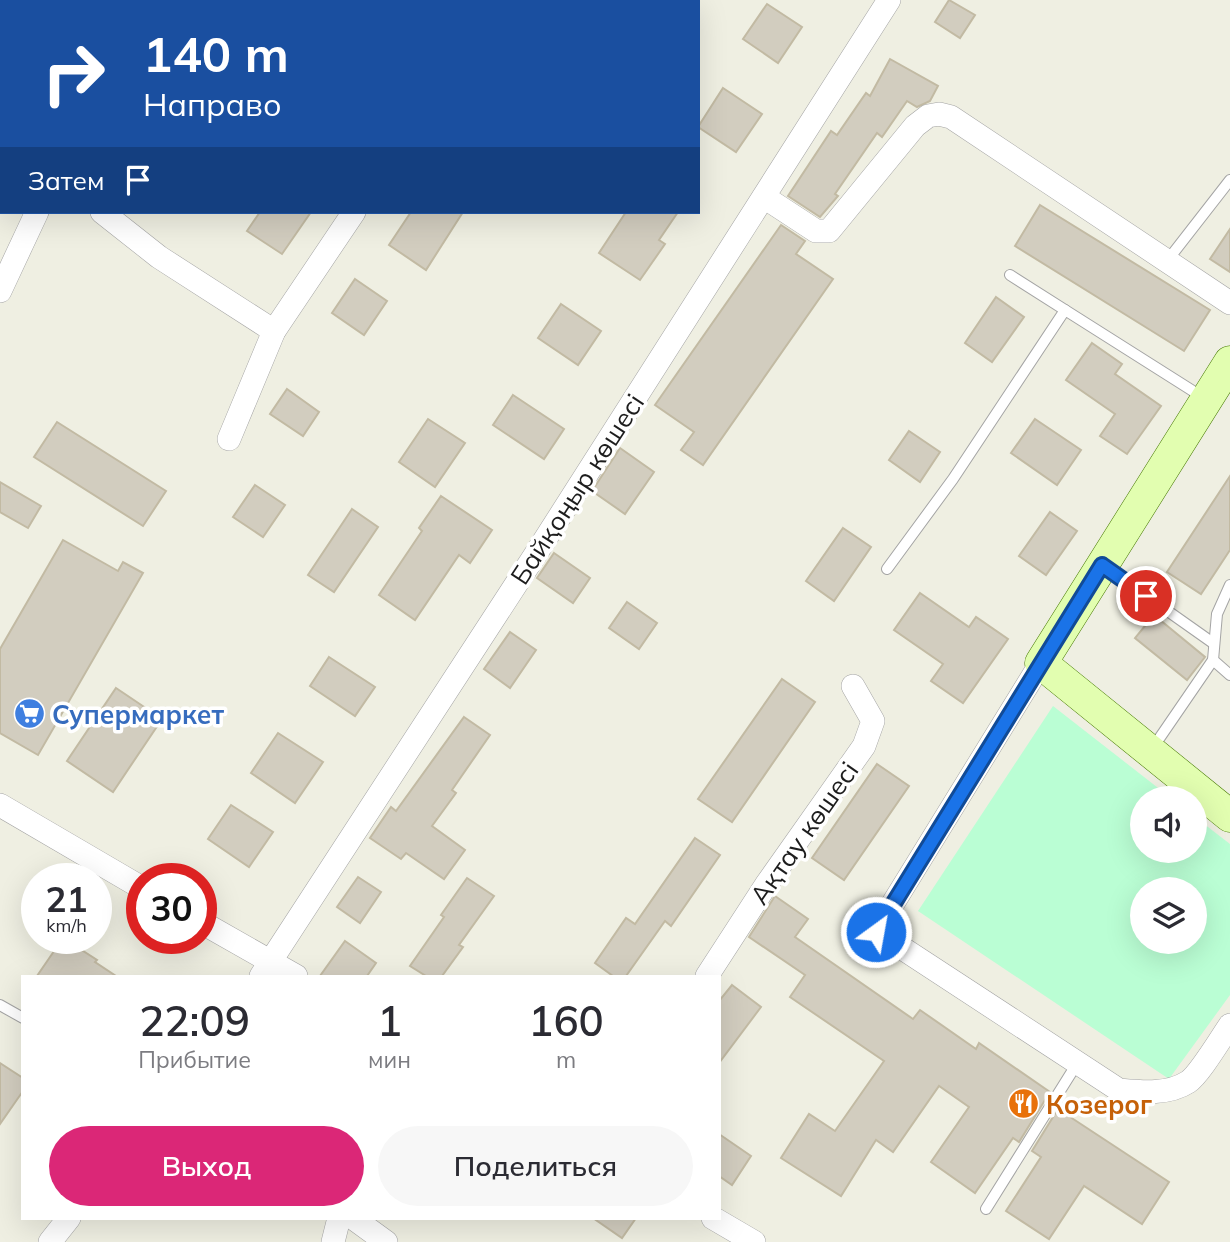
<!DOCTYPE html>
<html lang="ru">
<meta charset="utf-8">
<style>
:root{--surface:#fff;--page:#f7f7f7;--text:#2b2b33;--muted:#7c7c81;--accent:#db2777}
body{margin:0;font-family:Mulish,sans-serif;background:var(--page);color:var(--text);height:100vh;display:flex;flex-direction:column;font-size:26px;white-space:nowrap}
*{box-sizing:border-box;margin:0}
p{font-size:23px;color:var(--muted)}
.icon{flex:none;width:38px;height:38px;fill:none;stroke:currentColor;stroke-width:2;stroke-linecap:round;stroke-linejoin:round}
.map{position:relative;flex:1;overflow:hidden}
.side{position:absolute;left:21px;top:975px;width:700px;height:245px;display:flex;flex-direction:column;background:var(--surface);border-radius:0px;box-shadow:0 7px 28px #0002}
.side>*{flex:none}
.banner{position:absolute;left:0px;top:0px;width:700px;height:214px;box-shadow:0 7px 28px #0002;background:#1a4fa0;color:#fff;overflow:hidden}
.tools{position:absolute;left:1130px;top:786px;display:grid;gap:14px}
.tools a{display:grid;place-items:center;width:77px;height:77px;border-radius:50%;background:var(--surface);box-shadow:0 7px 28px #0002;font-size:35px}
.speed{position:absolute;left:21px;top:863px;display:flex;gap:14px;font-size:35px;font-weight:700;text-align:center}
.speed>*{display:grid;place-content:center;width:91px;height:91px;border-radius:50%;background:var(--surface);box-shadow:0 7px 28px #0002;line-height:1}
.speed small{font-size:18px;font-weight:400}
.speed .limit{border:10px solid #d22;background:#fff;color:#111}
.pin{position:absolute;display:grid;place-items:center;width:60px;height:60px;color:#fff;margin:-30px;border:4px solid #fff;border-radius:50%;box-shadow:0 2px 7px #0007}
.me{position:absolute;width:77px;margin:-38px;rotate:32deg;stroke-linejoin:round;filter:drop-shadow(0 0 5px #0008)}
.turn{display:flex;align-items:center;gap:24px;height:147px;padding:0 28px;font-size:32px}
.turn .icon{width:91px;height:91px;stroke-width:2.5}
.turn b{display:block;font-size:49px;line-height:60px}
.then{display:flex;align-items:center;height:66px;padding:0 28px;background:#0003;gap:14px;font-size:26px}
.eta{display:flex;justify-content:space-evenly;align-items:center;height:119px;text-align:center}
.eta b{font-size:42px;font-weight:600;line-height:49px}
.button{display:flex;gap:14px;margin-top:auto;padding:14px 28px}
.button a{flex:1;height:80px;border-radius:42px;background:var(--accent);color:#fff;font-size:28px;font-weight:600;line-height:80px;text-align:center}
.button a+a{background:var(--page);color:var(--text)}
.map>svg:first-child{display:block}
.park{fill:#bafed4;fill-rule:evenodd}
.building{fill:#d2cdbf;stroke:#c2baa3;stroke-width:2}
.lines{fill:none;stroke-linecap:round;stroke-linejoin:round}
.lane-casing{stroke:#a4a4a4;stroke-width:12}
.street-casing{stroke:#a4a4a4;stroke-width:24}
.secondary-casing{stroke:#457800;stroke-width:33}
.lane{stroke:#fff;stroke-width:10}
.street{stroke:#fff;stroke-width:23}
.secondary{stroke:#e2feb0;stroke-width:32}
.route-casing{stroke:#114b97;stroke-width:18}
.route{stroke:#1a73e8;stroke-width:12}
.labels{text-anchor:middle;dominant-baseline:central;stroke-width:7;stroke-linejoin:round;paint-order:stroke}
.street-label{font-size:26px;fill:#1d1d1d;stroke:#fff}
.shop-label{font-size:26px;font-weight:bold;fill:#366cbe;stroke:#fff;text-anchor:start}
.food-label{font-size:26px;font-weight:bold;fill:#c56008;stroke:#fff;text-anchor:start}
</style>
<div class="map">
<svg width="1230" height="1242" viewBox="0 0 1230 1242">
<rect width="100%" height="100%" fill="#efefe2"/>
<!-- park -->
<path class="park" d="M1053,706L1171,798H1143V850H1195V817L1230,844V995L1169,1079L918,911ZM1143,889H1195V942H1143Z"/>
<!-- building -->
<g class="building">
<polygon points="949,0 975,15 960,38 935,22"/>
<polygon points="767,4 802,27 778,63 743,39"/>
<polygon points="890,59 938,86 930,101 917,107 907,101 882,137 877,133 835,194 838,196 820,217 788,196 831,131 837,135 866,93 870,96"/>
<polygon points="723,88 762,114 736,152 698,127"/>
<polygon points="1040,205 1210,310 1184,351 1015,246"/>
<polygon points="260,212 311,212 282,254 247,231"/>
<polygon points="411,212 463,212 426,270 389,245"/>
<polygon points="626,212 678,212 659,240 665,244 640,280 599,253"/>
<polygon points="781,225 805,241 796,254 833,279 703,465 681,450 694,432 655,405"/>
<polygon points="1230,229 1230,272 1210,259"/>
<polygon points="355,279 387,301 364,335 332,313"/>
<polygon points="996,297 1024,317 992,362 965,343"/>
<polygon points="561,304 601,331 578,365 538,338"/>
<polygon points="1092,343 1122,364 1115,374 1161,406 1127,454 1100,436 1115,414 1066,380"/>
<polygon points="287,389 319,412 303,436 270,414"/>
<polygon points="513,395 564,429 544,459 493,425"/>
<polygon points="428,419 465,443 435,487 399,462"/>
<polygon points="1035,419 1081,450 1057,485 1011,453"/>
<polygon points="57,422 166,491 143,526 34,457"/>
<polygon points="909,431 940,452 920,482 889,460"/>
<polygon points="620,448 654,472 625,514 592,491"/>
<polygon points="1230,476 1230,550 1201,594 1167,572"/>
<polygon points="0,482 41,506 28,528 0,512"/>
<polygon points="255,485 285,505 263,537 233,517"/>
<polygon points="441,496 492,530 470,563 459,555 415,620 379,595 422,531 419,528"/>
<polygon points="352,509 378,527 334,592 308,575"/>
<polygon points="1050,512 1077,531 1046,575 1019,556"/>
<polygon points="843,528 871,547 834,601 806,581"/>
<polygon points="63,540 118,571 123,562 143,573 38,755 0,733 0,649"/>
<polygon points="554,553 590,578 573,603 537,578"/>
<polygon points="920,593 969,627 976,617 1008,639 963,703 931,681 943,664 894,630"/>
<polygon points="627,602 657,623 639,649 609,628"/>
<polygon points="1154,615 1205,657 1187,680 1135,638"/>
<polygon points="510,632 536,650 510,688 484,669"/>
<polygon points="329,657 375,687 355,716 310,686"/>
<polygon points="782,679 815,702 732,822 698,799"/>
<polygon points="116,688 162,719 113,792 67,761"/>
<polygon points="464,717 490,735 452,790 456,793 432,826 465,850 444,879 406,853 401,859 370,838 391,807 396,811"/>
<polygon points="278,733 323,762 295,803 251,773"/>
<polygon points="877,764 909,786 844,880 812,858"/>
<polygon points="231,805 273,832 249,867 208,839"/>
<polygon points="695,838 720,855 671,926 665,921 626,976 613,976 595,963 626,918 635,924"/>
<polygon points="358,877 381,892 360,923 337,907"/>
<polygon points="467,878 494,896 459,945 463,947 442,976 426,976 410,966 444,917 441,915"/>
<polygon points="775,896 808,919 795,937 913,1019 920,1010 976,1049 979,1043 1050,1092 1019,1142 1013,1138 975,1193 931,1162 969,1107 939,1086 893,1152 876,1140 841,1196 781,1158 809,1114 835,1131 884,1061 790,997 805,975 749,937"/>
<polygon points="63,938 97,960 95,962 116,976 37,976"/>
<polygon points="345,941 376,963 367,976 320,976"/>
<polygon points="732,985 761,1007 719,1063 719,1001"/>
<polygon points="0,1063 23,1078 23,1091 0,1124"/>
<polygon points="1058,1109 1169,1182 1142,1224 1084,1186 1049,1239 1006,1211 1041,1157 1032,1151"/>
<polygon points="719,1134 751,1156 732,1185 719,1176"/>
<polygon points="593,1218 636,1218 622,1238"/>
</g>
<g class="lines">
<defs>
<g id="lane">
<polyline points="1167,261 1230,180"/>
<polyline points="1010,275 1065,310"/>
<polyline points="1104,566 1213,643"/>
<polyline points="887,569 953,479 1065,310 1204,398"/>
<polyline points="1213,660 1230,675"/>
<polyline points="1152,749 1213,660 1217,614 1230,585"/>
<polyline points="0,1005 23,1018"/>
<polyline points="986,1209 1078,1062"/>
</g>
<g id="street">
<polyline points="145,2 146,0"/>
<polyline points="495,2 496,0"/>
<polyline points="764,197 816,231 829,231 915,126 928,116 939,114 951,117 1230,303"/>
<polyline points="102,212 159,257 274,331"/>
<polyline points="0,291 37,212"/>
<polyline points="229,439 274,331 354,212"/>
<path d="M1041,663L876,931L1119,1090C1141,1092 1168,1095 1188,1082C1199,1075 1221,1038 1230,1025"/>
<polyline points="0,805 142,888"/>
<polyline points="201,922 296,976"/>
<polyline points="261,976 537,552 889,0"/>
<polyline points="707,976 766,885 864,746 873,721 853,686"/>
<polyline points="353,1218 386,1242"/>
<polyline points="713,1218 754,1242"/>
<polyline points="50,1242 69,1218"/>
<polyline points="333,1242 339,1218"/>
</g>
<polyline id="secondary" points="1230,362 1041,663 1230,816"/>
</defs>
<!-- lane casing -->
<use href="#lane" class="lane-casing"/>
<!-- street casing -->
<use href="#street" class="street-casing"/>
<!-- secondary casing -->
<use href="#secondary" class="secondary-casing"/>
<!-- lane -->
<use href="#lane" class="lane"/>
<!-- street -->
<use href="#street" class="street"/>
<!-- secondary -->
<use href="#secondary" class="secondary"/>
</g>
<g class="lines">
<defs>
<polyline id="route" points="876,932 1102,565 1146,596"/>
</defs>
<!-- route casing -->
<use href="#route" class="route-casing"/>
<!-- route -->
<use href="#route" class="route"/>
</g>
<!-- icons -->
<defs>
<symbol id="supermarket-disc" viewBox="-11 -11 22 22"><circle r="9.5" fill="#3f7fe0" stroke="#fff"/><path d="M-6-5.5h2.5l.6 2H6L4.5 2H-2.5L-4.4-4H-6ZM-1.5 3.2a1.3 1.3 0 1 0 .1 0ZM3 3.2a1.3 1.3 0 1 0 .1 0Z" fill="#fff"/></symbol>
<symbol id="restaurant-disc" viewBox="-11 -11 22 22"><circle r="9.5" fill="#e8710a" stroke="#fff"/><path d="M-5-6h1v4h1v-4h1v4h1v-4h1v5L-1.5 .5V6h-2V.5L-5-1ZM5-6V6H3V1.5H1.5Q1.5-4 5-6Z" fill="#fff"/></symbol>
</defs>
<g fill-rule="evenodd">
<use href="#supermarket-disc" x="12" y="696" width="35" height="35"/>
<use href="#restaurant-disc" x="1006" y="1086" width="35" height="35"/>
</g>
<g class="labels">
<!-- street labels -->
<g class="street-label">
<text transform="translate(577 489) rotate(-57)">Байқоңыр көшесі</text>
<text transform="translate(804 833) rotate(-55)">Ақтау көшесі</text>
</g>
<!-- shop labels -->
<g class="shop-label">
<text x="52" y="714">Супермаркет</text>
</g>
<!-- food labels -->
<g class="food-label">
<text x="1046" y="1104">Козерог</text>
</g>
</g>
</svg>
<div class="tools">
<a><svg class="icon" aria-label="sound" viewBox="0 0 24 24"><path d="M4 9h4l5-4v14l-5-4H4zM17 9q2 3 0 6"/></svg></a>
<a><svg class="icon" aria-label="layers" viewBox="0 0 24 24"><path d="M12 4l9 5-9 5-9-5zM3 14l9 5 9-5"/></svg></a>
</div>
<div class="speed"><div>21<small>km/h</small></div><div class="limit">30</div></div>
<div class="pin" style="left:1146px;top:596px;background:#d93025"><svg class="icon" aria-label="arrive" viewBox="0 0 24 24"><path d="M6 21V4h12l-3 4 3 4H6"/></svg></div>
<svg class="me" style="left:876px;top:932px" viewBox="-20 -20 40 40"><circle r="17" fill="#1a73e8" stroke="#fff" stroke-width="3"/><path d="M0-11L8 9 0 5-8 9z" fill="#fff"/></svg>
<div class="banner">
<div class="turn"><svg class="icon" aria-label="right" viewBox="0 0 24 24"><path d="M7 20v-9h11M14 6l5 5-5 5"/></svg><div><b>140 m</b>Направо</div></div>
<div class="then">Затем<svg class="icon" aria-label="arrive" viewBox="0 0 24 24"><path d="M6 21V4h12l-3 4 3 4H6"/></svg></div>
</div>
<section class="side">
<div class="eta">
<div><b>22:09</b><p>Прибытие</p></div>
<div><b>1</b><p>мин</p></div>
<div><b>160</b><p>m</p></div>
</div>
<div class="button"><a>Выход</a><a>Поделиться</a></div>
</section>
</div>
